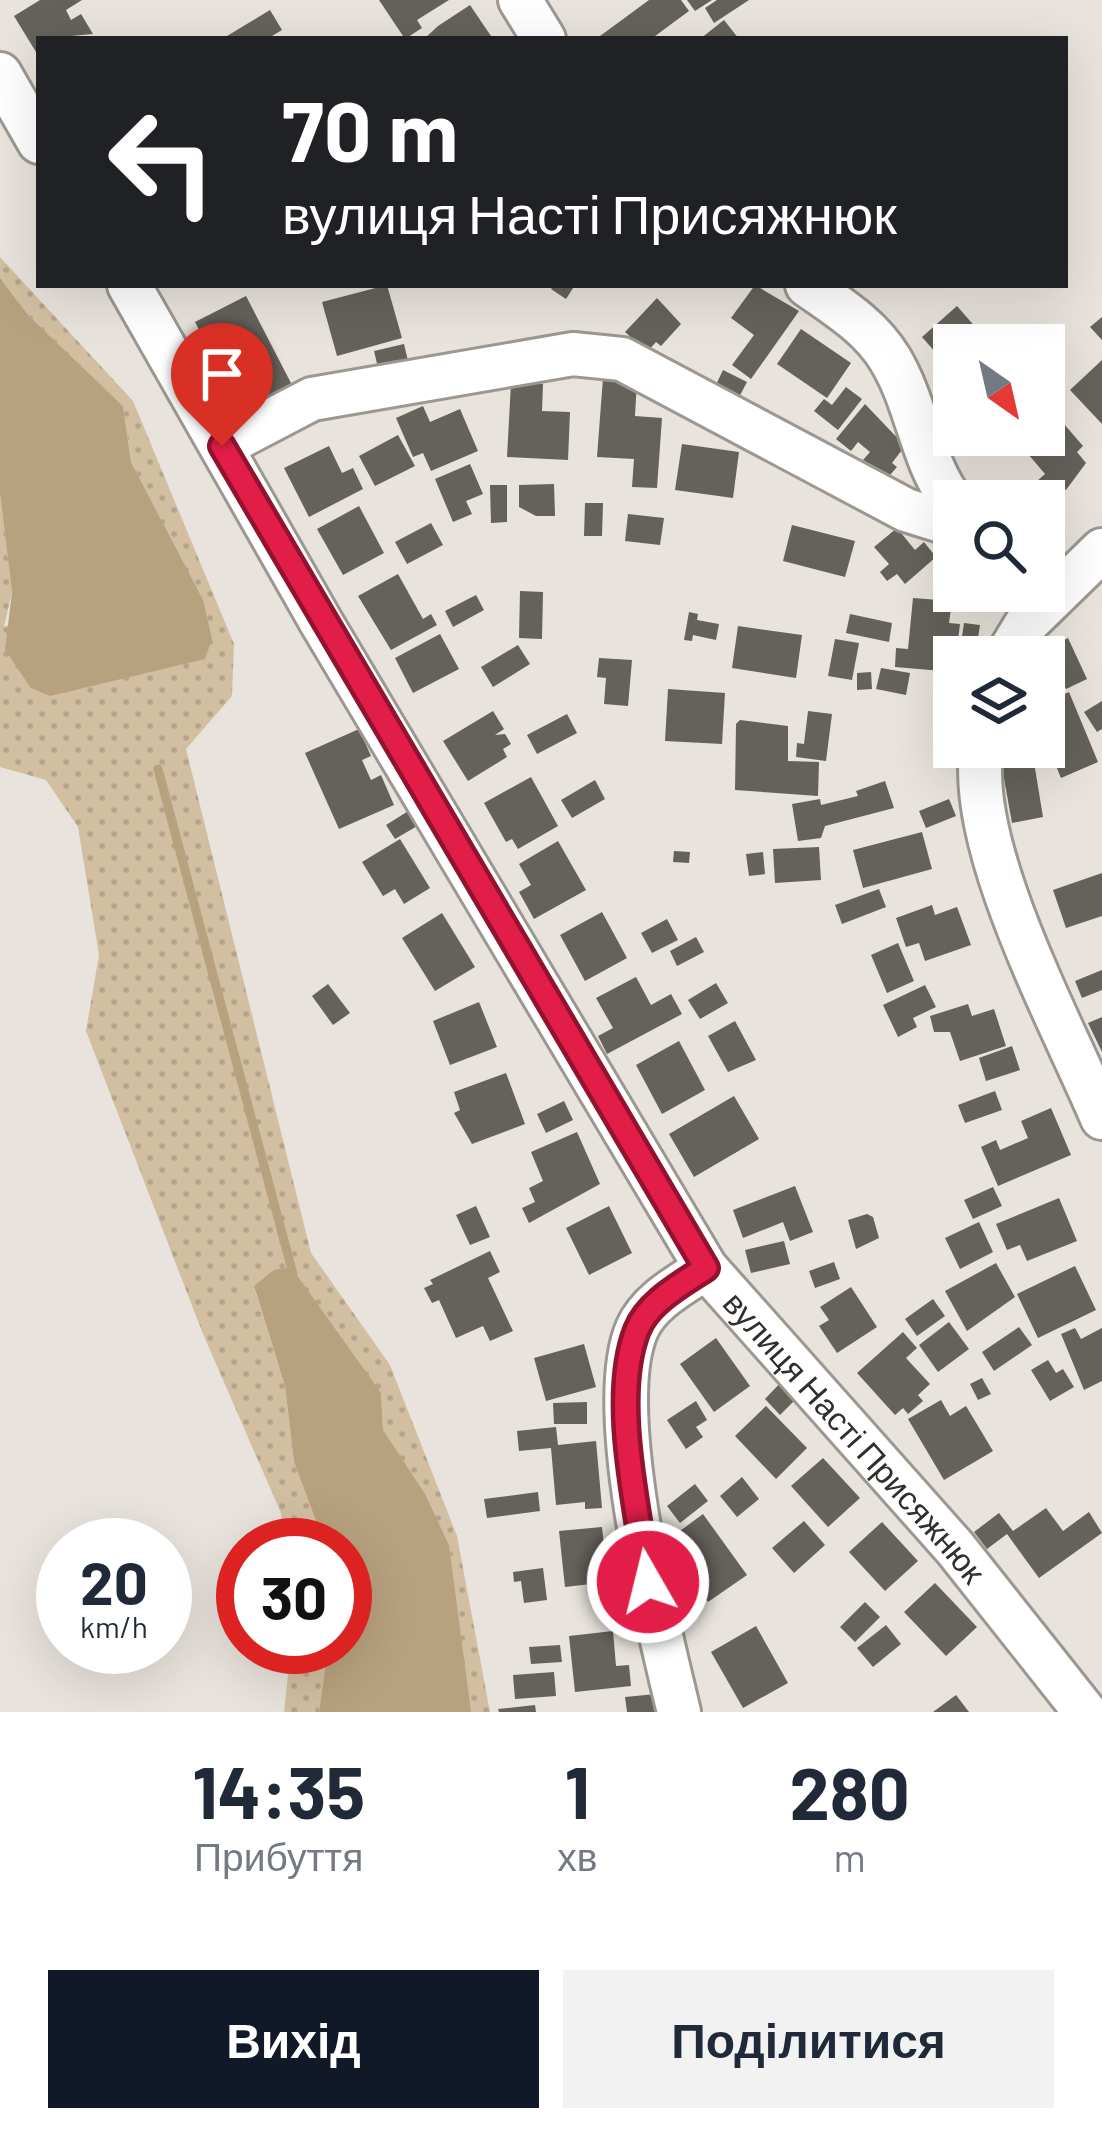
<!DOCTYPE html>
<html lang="uk">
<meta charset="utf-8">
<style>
:root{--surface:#fff;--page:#f2f2f3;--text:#1f2937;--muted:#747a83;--accent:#111827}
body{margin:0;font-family:Barlow,sans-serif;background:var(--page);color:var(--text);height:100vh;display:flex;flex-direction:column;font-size:45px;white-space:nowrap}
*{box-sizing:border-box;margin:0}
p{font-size:39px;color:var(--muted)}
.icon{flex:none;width:66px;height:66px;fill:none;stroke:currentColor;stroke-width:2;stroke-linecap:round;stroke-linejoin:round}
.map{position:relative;height:1712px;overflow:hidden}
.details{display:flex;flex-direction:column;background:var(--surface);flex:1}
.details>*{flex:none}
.banner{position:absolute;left:36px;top:36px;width:1032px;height:252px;border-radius:0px;box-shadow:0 12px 48px #0002;background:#202124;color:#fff;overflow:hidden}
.needle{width:78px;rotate:146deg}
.tools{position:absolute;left:933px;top:324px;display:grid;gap:24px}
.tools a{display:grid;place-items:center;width:132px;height:132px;border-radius:0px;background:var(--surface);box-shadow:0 12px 48px #0002;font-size:60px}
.speed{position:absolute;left:36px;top:1518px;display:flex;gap:24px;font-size:60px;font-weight:700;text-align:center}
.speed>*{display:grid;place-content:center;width:156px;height:156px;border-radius:50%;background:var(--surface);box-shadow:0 12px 48px #0002;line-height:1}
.speed small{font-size:30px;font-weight:400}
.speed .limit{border:18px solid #d22;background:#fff;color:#111}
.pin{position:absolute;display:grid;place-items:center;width:102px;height:102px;color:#fff;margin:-123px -51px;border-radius:50% 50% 50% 0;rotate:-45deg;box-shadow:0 0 12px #0007}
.pin .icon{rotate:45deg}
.me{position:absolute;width:132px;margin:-66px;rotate:352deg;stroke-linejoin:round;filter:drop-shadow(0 0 9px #0008)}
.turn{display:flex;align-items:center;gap:42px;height:252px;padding:0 48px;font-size:54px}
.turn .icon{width:156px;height:156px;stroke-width:2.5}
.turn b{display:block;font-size:84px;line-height:102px}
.eta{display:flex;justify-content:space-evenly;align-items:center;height:204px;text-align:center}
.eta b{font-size:72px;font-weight:700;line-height:84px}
.cta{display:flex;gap:24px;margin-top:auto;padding:24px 48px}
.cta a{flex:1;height:138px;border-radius:0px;background:var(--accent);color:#fff;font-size:48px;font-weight:700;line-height:138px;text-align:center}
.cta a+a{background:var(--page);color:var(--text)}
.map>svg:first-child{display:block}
.grass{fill:url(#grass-dots)}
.water{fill:#b8a17e}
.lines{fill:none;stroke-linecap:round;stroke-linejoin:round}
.stream{stroke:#b8a17e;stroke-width:9}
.building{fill:#65615b}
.minor-casing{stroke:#9c9891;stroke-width:48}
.minor{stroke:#fff;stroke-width:42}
.route-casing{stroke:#92132f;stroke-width:30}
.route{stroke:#e11d48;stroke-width:21}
.labels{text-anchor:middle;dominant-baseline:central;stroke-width:12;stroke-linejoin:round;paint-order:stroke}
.street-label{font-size:33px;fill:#312f2c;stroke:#fff}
</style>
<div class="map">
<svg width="1102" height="1712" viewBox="0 0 1102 1712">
<defs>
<pattern id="grass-dots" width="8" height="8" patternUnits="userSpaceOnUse" patternTransform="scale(3)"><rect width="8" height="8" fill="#d2bfa2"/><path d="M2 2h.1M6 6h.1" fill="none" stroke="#b5a48c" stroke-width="1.8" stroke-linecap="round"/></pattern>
</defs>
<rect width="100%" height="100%" fill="#e8e3dc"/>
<!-- grass -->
<g class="grass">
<polygon points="0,257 133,401 234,644 232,696 186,749 311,1253 390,1365 457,1536 490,1712 471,1712 468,1705 449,1545 424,1494 383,1430 381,1393 254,1287 285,1386 294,1462 325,1545 283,1545 281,1513 203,1334 86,1031 99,955 78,827 46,780 0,767 0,494 12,592 4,627 171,539 131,462 123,406 29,316 0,278"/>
<polygon points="291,1647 328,1647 319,1712 284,1712"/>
</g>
<!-- water -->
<g class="water">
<polygon points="0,278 29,316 123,406 131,462 203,600 212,639 205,659 50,696 31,688 5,650 12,592 0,494"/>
<polygon points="291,1267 381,1393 383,1430 425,1494 449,1545 471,1712 319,1712 328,1647 345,1647 345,1545 325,1545 294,1462 285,1386 254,1286 274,1270"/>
</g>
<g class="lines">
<!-- stream -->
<polyline class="stream" points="158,769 293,1274"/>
</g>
<!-- building -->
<g class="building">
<polygon points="40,0 82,0 66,10 71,20 81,14 93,34 39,39 39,57 14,16"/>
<polygon points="379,0 449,0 417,20 422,28 405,39"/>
<polygon points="649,0 681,0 689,11 651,39 596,39"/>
<polygon points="687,0 712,0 695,11"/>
<polygon points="717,0 749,0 714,23 705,8"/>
<polygon points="470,5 493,39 424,39 438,26"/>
<polygon points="270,10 282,30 267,39 222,39"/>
<polygon points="724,20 739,39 700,39"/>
<polygon points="387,285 402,338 337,356 322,302"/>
<polygon points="554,285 575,285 566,299 551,289"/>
<polygon points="755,285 799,311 751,379 732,365 754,335 731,318"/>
<polygon points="246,296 292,385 243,411 238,401 225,408 212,384 224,378 195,322"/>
<polygon points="657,298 681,324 661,346 656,342 647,352 625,332"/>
<polygon points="957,306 991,345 954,345 951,387 934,368 942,360 922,337"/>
<polygon points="1102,317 1102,340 1090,327"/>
<polygon points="801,329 851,363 827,398 777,364"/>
<polygon points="404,344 409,365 379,372 374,351"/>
<polygon points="1102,360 1102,424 1070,390"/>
<polygon points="723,370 747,382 736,403 713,391"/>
<polygon points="603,378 637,380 635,416 662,418 657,488 632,487 634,459 597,457"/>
<polygon points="511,383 543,384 542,411 570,412 568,460 507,457"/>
<polygon points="846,387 862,399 838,430 814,411 824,399 832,405"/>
<polygon points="865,404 905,446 892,463 897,467 890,475 863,460 870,452 858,442 851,451 836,439"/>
<polygon points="423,406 430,422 460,409 478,451 431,471 423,453 413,457 396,418"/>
<polygon points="954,411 954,437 945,443 933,426"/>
<polygon points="1058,417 1083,446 1077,452 1086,463 1066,490 1061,485 1048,496 1036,482 1045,474 1023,448 1044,435"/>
<polygon points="398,435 415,466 375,486 359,456"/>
<polygon points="682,444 739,452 733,498 675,490"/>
<polygon points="329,446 342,473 353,468 363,489 309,517 284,468"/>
<polygon points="470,464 483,494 466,501 472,514 453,522 435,479"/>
<polygon points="554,484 555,516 536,516 519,507 519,485"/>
<polygon points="490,485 507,485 507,522 491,523"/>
<polygon points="585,503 603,503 602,536 584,536"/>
<polygon points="359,506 384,553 343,575 317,529"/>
<polygon points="628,514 664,518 660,545 625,541"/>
<polygon points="431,523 443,545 407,564 395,542"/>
<polygon points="792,525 855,541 845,577 783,561"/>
<polygon points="897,528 915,550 924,542 936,557 905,584 897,574 887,581 880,572 889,564 874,547"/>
<polygon points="398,574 423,619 431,614 437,625 391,650 358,596"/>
<polygon points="520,591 543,592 542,639 519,638"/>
<polygon points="476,595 484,610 453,627 445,611"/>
<polygon points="913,598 952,601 949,623 960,624 954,672 895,667 896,648 908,649"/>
<polygon points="689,612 698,614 697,620 719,624 716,640 693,635 692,641 684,640"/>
<polygon points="850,614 892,623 889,642 846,633"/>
<polygon points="964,623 980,625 975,657 959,657"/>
<polygon points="738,626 802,635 796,678 732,668"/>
<polygon points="440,634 459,669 413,693 395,658"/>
<polygon points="1068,638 1087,679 1066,689 1047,648"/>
<polygon points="835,639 859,643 852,680 828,676"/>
<polygon points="518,645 530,664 493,687 481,667"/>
<polygon points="599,658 632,660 628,706 604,704 606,678 597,677"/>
<polygon points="881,668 910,673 906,695 876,689"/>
<polygon points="871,672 872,689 857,690 857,673"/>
<polygon points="668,689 725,693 722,744 665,741"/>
<polygon points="1069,692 1098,762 1061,778 1050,752 1038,757 1034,747 1044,747 1044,703"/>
<polygon points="1102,701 1102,729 1097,732 1084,712"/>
<polygon points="493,711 504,729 495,735 505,734 511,744 503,749 507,757 468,781 443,741"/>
<polygon points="808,711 832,714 826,761 796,757 797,743 804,744"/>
<polygon points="567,714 577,733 537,754 527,735"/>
<polygon points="740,720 788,726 788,761 819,762 818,796 735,790 736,724"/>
<polygon points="359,729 371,756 362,760 371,780 381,775 394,805 339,829 305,753"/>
<polygon points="1033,756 1043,817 1012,823 1001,762"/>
<polygon points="531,777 558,826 518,849 512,839 506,842 484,803"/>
<polygon points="595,780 605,799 572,818 561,800"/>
<polygon points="885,781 894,808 825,826 821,838 798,841 792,804 820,799 821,805 858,796 856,791"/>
<polygon points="949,799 956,816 926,828 919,811"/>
<polygon points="410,810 419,825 395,839 386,825"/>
<polygon points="922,832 932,869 863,888 853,850"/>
<polygon points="400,839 430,888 404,904 395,889 383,896 362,862"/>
<polygon points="558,841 586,890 534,919 519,892 531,885 519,864"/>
<polygon points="819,847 821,880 775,883 773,849"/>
<polygon points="674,851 690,852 689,863 673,862"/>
<polygon points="763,852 765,874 749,876 746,854"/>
<polygon points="1102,873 1102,916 1066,928 1053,890"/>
<polygon points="879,889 886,907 842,924 835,905"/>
<polygon points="932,905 935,915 957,907 971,945 925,961 919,943 906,947 896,918"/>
<polygon points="602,912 627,958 585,981 560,935"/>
<polygon points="442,913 475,967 435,991 402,938"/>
<polygon points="667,919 678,940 652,953 641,933"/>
<polygon points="696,937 704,952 677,966 670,951"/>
<polygon points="898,943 914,981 887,993 871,955"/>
<polygon points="1102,970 1102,990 1082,998 1075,981"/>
<polygon points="636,977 651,1005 671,994 682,1014 607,1054 598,1036 613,1028 596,998"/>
<polygon points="716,983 728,1003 700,1019 688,1000"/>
<polygon points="328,984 350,1013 333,1025 312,996"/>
<polygon points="925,985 936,1007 913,1018 917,1027 898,1037 883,1005"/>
<polygon points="479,1002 497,1047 450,1065 433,1021"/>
<polygon points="968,1004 972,1016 994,1009 1006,1046 960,1061 950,1032 934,1032 930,1016"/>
<polygon points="1102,1017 1102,1052 1088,1023"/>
<polygon points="735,1021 756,1060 728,1072 708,1036"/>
<polygon points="679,1041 705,1090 662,1114 636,1065"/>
<polygon points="1012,1046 1020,1070 986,1081 979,1058"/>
<polygon points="506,1073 525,1124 472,1144 454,1113 460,1110 454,1092"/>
<polygon points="995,1091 1002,1110 965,1123 958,1105"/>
<polygon points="734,1096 759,1139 694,1177 669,1134"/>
<polygon points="564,1101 573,1120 546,1133 537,1114"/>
<polygon points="1051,1108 1071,1155 998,1186 981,1147 996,1140 1000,1150 1028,1138 1021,1121"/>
<polygon points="577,1132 600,1184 529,1223 522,1208 535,1202 529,1188 543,1181 531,1152"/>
<polygon points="795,1186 813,1232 790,1241 783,1222 743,1238 733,1210"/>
<polygon points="993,1187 1002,1206 973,1219 964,1200"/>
<polygon points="1059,1198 1077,1241 1027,1261 1020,1245 1007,1250 996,1224"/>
<polygon points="476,1206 490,1237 470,1245 456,1215"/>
<polygon points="609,1206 632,1253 589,1275 566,1228"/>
<polygon points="867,1214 873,1217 879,1238 856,1249 848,1220"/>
<polygon points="979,1222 993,1252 960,1269 945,1238"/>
<polygon points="784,1241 790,1264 751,1273 745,1250"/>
<polygon points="490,1251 500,1272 488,1278 513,1331 490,1341 483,1326 456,1338 439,1300 432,1303 424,1288 433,1284 430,1280"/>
<polygon points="834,1262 840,1279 815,1288 809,1271"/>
<polygon points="996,1263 1015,1297 967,1331 945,1291"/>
<polygon points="1075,1266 1096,1310 1038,1338 1017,1294"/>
<polygon points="851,1287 877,1327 837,1353 819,1326 829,1320 820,1307"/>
<polygon points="933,1299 945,1316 917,1336 905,1319"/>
<polygon points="949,1322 969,1349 938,1372 919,1345"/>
<polygon points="1019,1327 1032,1345 994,1371 982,1352"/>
<polygon points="1075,1328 1081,1339 1102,1328 1102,1381 1084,1390 1061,1334"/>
<polygon points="903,1332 917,1348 906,1358 930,1384 918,1395 923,1401 908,1414 903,1408 895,1415 857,1373"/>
<polygon points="716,1338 750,1386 714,1412 680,1364"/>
<polygon points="584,1344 596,1387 546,1401 534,1358"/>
<polygon points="1048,1360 1056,1373 1063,1369 1074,1387 1050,1401 1031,1370"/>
<polygon points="785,1378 801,1394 780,1415 765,1399"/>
<polygon points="982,1378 991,1394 978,1400 970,1384"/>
<polygon points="941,1400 950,1416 966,1406 993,1451 944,1480 908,1419"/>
<polygon points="696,1401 707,1420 696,1427 703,1437 686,1449 667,1420"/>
<polygon points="587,1402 587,1424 554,1424 553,1403"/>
<polygon points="766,1406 807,1448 776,1479 735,1436"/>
<polygon points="556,1427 558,1445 596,1441 602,1508 585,1509 585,1502 556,1505 551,1448 519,1451 517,1431"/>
<polygon points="823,1458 860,1498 828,1527 791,1486"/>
<polygon points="742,1477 759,1499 737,1517 720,1496"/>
<polygon points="695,1484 708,1501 680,1523 667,1506"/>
<polygon points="538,1492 540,1511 487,1518 484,1499"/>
<polygon points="1046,1508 1063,1531 1089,1512 1102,1533 1039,1578 1007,1534 987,1549 974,1532 999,1513 1013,1531"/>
<polygon points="703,1514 747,1575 708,1602 665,1542"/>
<polygon points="804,1521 825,1545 794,1573 772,1548"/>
<polygon points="882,1522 918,1561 885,1591 849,1552"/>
<polygon points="602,1527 608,1582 565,1587 559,1531"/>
<polygon points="543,1568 547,1600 524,1603 521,1581 514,1582 513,1572"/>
<polygon points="935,1583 977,1627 946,1656 904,1612"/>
<polygon points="865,1602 880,1617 855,1642 840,1627"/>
<polygon points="642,1605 644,1623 607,1627 605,1609"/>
<polygon points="886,1625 901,1644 873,1667 857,1648"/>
<polygon points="756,1626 788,1683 743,1708 711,1652"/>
<polygon points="613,1631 616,1666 629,1665 631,1686 575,1692 569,1636"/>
<polygon points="560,1645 562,1662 531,1664 529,1647"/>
<polygon points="554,1672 556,1696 515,1699 513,1675"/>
<polygon points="656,1694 657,1712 627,1712 625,1697"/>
<polygon points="956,1695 969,1712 933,1712"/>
<polygon points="535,1705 536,1712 499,1712 498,1709"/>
</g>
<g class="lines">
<defs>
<g id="minor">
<polyline points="520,0 544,39"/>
<polyline points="0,74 39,142"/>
<path id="s1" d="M129,285L321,622L706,1268L955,1548L1085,1712"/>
<path d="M807,285C838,307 870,326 890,359C918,405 921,462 954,504"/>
<polyline points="222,446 312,399 573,354 622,359 906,510 954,525"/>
<polyline points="1006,657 1026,624 1102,550"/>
<path d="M982,747C965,846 1062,1023 1102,1118"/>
<path d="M679,1712C658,1626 603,1407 637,1329C649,1301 682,1284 706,1268"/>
</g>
</defs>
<!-- minor casing -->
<use href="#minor" class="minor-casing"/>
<!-- minor -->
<use href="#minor" class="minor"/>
</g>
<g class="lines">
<defs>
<path id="route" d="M222,446L706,1268C682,1284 648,1302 637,1330C610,1398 638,1511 648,1582"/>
</defs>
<!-- route casing -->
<use href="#route" class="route-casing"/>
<!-- route -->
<use href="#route" class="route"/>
</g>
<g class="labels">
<!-- street labels -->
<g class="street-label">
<text stroke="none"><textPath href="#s1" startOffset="1365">вулиця Насті Присяжнюк</textPath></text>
</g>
</g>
</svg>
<div class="tools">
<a><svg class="needle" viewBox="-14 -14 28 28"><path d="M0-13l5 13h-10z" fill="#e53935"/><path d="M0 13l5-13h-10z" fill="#747a83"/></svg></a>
<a><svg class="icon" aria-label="search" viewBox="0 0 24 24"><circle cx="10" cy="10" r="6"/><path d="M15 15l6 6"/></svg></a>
<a><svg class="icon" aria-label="layers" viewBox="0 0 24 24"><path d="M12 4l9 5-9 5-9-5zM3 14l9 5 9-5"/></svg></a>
</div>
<div class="speed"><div>20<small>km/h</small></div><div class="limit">30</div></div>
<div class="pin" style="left:222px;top:446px;background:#d93025"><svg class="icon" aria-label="arrive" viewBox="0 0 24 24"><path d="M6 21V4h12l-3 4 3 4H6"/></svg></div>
<svg class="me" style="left:648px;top:1582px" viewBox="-20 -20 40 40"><circle r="17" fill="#e11d48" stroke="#fff" stroke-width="3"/><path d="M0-11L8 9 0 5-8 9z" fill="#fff"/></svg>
<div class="banner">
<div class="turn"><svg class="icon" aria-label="left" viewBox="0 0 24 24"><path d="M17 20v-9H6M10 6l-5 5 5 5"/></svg><div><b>70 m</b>вулиця Насті Присяжнюк</div></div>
</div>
</div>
<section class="details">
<div class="eta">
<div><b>14:35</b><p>Прибуття</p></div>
<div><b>1</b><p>хв</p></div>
<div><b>280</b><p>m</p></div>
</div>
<div class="cta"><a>Вихід</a><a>Поділитися</a></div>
</section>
